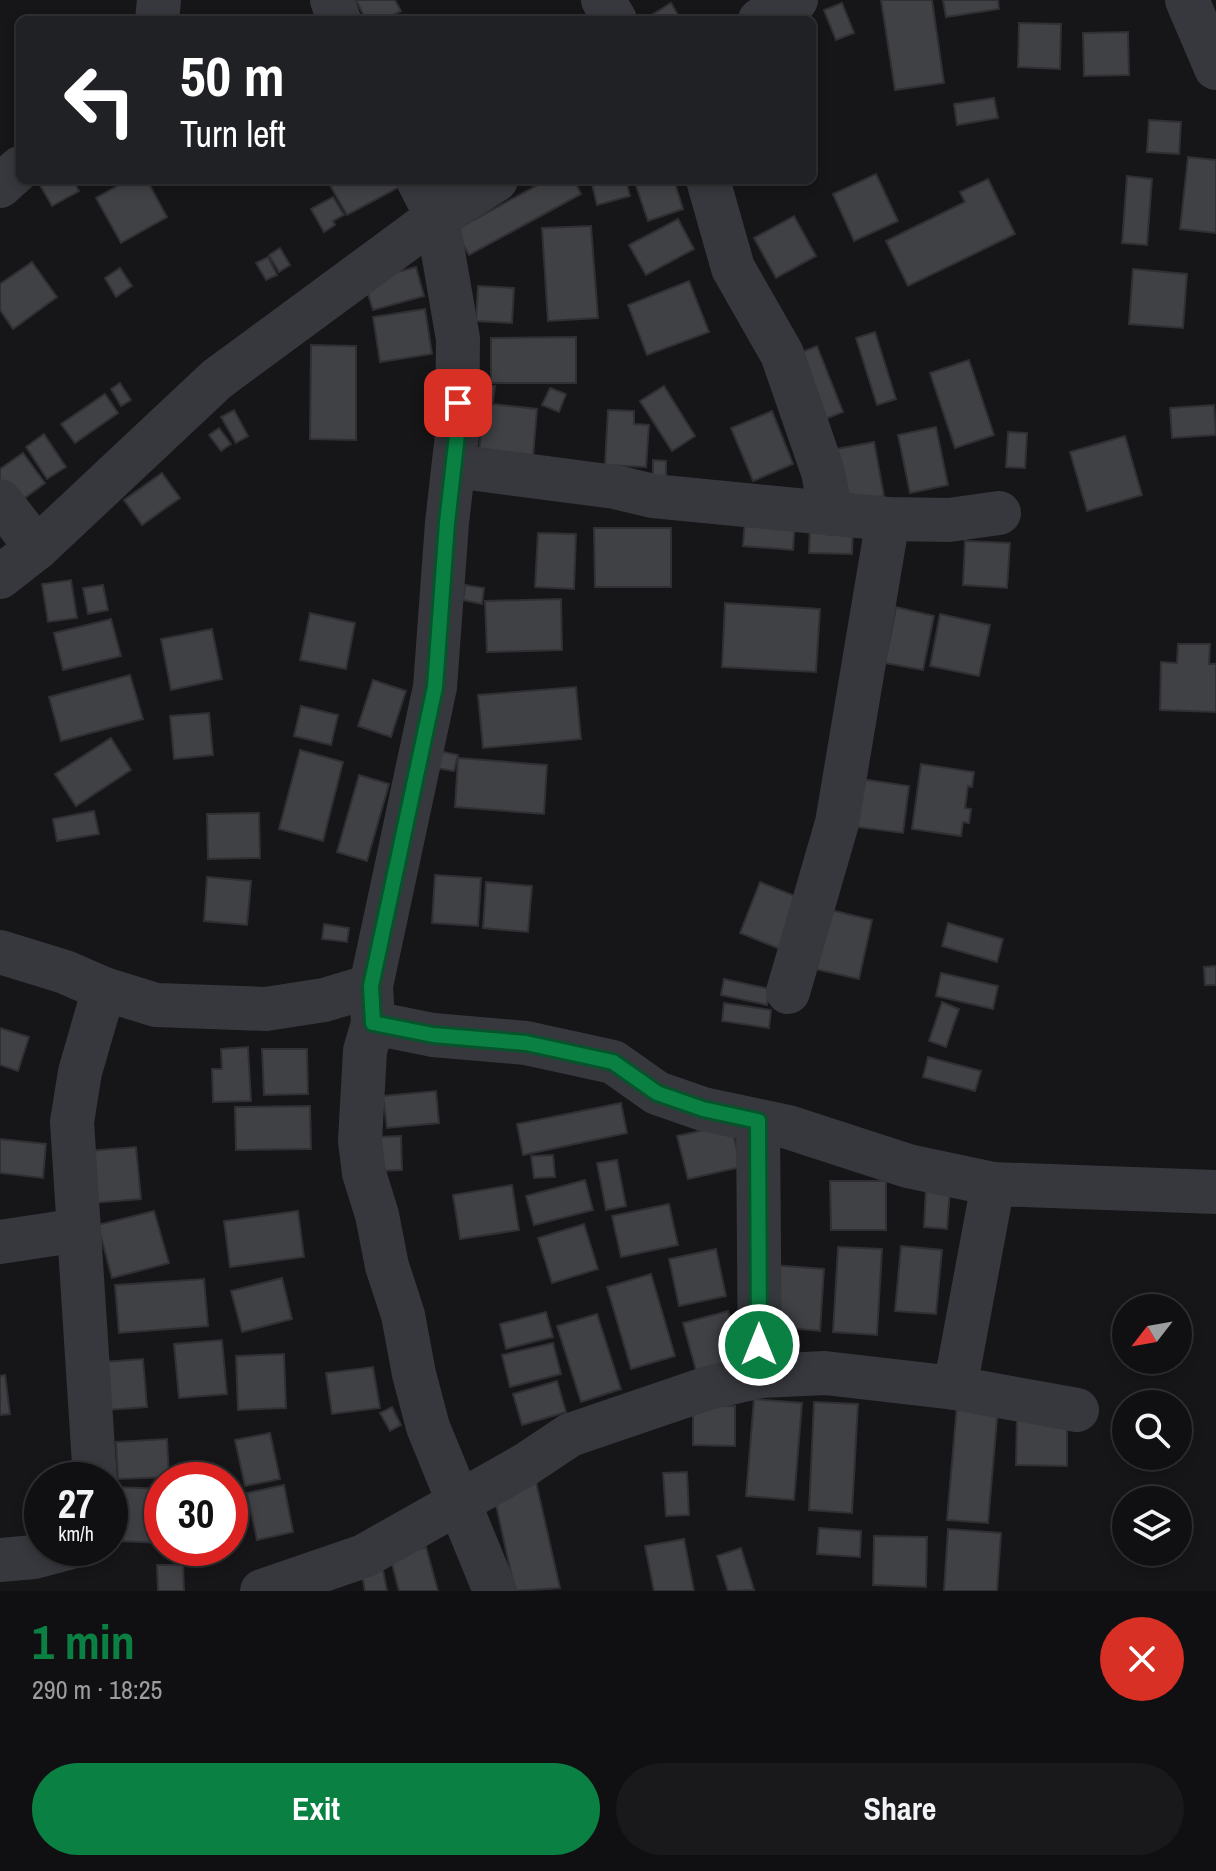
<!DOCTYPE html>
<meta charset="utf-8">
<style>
:root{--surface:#101012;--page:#19191b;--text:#f1f3f6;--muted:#9c9d9f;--line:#303032;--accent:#0b8043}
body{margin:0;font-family:"Archivo Narrow",sans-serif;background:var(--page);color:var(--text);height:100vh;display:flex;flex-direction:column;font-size:30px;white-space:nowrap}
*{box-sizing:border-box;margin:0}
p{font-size:26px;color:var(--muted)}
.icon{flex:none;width:44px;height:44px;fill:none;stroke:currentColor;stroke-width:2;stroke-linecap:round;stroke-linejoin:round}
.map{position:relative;height:1591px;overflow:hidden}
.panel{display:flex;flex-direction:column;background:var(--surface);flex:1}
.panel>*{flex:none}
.hud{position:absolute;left:16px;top:16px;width:800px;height:168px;border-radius:12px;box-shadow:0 4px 12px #0003,0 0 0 2px var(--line);background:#202124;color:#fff;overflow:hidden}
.needle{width:52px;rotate:239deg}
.buttons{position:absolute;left:1112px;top:1294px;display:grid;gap:16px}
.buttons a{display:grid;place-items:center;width:80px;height:80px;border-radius:50%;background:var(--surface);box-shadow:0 4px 12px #0003,0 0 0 2px var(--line);font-size:40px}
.speed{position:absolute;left:24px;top:1462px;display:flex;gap:16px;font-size:40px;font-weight:700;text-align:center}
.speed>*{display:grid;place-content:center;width:104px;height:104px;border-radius:50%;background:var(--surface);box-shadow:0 4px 12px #0003,0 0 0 2px var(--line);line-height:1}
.speed small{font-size:20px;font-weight:400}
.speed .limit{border:12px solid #d22;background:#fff;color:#111}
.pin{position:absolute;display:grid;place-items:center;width:68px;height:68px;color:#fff;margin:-34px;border-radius:16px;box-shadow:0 4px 12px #0006}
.me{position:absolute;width:88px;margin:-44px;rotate:0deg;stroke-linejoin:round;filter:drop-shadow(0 0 6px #0008)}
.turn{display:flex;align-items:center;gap:28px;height:168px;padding:0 32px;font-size:36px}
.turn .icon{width:104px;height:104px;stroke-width:2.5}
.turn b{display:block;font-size:56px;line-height:68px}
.round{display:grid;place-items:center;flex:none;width:84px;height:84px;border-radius:42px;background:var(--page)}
.head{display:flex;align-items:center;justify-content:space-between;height:136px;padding:0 32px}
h1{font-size:48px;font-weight:700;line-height:60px;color:var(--accent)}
.button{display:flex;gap:16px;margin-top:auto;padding:16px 32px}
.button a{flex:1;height:92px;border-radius:48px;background:var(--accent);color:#fff;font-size:32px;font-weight:700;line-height:92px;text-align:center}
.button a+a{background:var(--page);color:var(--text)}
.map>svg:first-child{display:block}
.building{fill:#404145;stroke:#303034;stroke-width:2}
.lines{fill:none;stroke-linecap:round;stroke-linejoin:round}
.minor{stroke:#37383d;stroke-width:44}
.route-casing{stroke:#07532c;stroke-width:20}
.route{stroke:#0b8043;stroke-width:14}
</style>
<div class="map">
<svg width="1216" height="1591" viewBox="0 0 1216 1591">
<rect width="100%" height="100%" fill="#161618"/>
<!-- building -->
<g class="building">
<polygon points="356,0 395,0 401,11 384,20 366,20"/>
<polygon points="881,0 932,0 944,83 895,90"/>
<polygon points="943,0 998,0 999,9 946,17"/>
<polygon points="671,3 681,20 652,20 650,16"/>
<polygon points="842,3 854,33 836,40 824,10"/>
<polygon points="1019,23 1061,24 1060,69 1018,67"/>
<polygon points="1128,32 1129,75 1084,76 1083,33"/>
<polygon points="994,98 998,118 957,125 954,104"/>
<polygon points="1149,120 1181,122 1179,154 1147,152"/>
<polygon points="1188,157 1216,160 1216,233 1180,229"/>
<polygon points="876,174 898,221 854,241 833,194"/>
<polygon points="1127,176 1152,179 1147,245 1122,243"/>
<polygon points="988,179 1015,234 908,286 886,241 965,202 960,192"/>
<polygon points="37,180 73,180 79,191 52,206"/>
<polygon points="128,180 147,180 167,217 121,243 96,198"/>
<polygon points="327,180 405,180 407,183 347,215"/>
<polygon points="547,180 574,180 581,194 469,255 455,230"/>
<polygon points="591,180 626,180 630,196 597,205"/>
<polygon points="634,180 674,180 683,209 648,221"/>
<polygon points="333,197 344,215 333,221 335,225 324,232 311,209"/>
<polygon points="794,216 816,256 776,278 754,238"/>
<polygon points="678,219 694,249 646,275 629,245"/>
<polygon points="591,226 598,318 548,321 542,228"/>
<polygon points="280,248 290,265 279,272 269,255"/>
<polygon points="268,257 277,275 266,280 256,263"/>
<polygon points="32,262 57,297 13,329 0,310 0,284"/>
<polygon points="416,267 424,296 373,310 364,281"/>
<polygon points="120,268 132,286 116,297 105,278"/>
<polygon points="1133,269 1187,274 1183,328 1129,324"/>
<polygon points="689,281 709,332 647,355 628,305"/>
<polygon points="478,286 514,288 512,323 476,321"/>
<polygon points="425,309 432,354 380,362 373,317"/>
<polygon points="875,332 896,399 877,405 856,338"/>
<polygon points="576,337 576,383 491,383 491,338"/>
<polygon points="311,345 356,346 356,440 310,439"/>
<polygon points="817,346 843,412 823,420 797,354"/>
<polygon points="969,360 994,435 955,448 930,373"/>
<polygon points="120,383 131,400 121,406 111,389"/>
<polygon points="476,386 495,386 493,402 476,401"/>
<polygon points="664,386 695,436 672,451 640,401"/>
<polygon points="550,388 566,394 559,412 542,405"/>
<polygon points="105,394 118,413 75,443 61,424"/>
<polygon points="484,403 537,409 533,457 479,451"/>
<polygon points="1214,405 1216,435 1172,438 1170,408"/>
<polygon points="234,410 248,436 236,443 221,417"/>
<polygon points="608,410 634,411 634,424 649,425 646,467 605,465"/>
<polygon points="772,411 793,464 753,481 731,428"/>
<polygon points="936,427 948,485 910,493 898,435"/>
<polygon points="219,428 231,444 221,451 209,435"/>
<polygon points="1008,432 1027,433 1025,468 1006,467"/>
<polygon points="44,434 66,467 47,479 26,447"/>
<polygon points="1125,436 1142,495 1087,511 1070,452"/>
<polygon points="874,442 884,496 842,504 831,450"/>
<polygon points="23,453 45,483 14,506 0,487 0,469"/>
<polygon points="653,460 666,461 666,479 653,479"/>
<polygon points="162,473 180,498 142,525 124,500"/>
<polygon points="745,519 795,523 793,550 743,546"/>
<polygon points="810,525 853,527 852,554 809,553"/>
<polygon points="594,528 671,528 671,587 595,587"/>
<polygon points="538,533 576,534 574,589 535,587"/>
<polygon points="965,541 1010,543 1007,588 963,585"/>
<polygon points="71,580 77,618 48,622 42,584"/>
<polygon points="103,585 108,610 88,614 83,588"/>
<polygon points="465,585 484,588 482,604 463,600"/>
<polygon points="561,599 562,650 487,652 485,601"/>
<polygon points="725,603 820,609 816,672 722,667"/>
<polygon points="896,607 934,616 923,670 885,663"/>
<polygon points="310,613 355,623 346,669 300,660"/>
<polygon points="940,614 990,625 979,676 930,666"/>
<polygon points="111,619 121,656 63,670 54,633"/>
<polygon points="212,629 222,679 171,690 161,639"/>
<polygon points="1178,644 1210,644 1209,664 1216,664 1216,712 1160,710 1161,662 1177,663"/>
<polygon points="130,675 143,719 61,741 49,697"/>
<polygon points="373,680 406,691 391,737 358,726"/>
<polygon points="576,687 581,739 483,748 478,695"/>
<polygon points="301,706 338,715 331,745 294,736"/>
<polygon points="209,713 213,755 174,759 170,716"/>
<polygon points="111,738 131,770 76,806 55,774"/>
<polygon points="300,750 343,762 323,841 279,829"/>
<polygon points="439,751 458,755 454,771 436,768"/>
<polygon points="458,758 547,765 544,814 455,807"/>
<polygon points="921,764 974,772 972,787 968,786 965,808 971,809 969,823 963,822 961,836 912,829"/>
<polygon points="359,775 389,784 367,861 337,852"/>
<polygon points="855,778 909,786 903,833 849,826"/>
<polygon points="94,811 99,834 57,841 53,819"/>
<polygon points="259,813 260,858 208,859 207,814"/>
<polygon points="435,875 481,878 478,926 432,923"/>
<polygon points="207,877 251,881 247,925 204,921"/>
<polygon points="486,882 532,886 528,932 483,928"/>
<polygon points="760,882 800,898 780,949 740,933"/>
<polygon points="819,907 872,920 859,979 806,967"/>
<polygon points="948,923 1003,939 997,962 942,946"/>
<polygon points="324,924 349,928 347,942 322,939"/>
<polygon points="1216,966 1216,985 1205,985 1204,967"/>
<polygon points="941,973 998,986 993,1009 936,996"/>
<polygon points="724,979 770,989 767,1005 721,995"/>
<polygon points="942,1002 959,1009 946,1047 929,1041"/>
<polygon points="724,1003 771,1010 769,1028 722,1021"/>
<polygon points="0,1028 29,1037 18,1071 0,1065"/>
<polygon points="248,1047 251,1101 213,1102 212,1069 222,1069 221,1049"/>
<polygon points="262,1049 307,1049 308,1094 264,1095"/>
<polygon points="928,1057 981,1071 975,1091 923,1077"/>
<polygon points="436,1091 439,1123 387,1128 383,1096"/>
<polygon points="621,1103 627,1133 523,1155 517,1124"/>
<polygon points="310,1106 311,1149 236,1150 235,1107"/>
<polygon points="731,1124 741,1167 688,1179 677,1136"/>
<polygon points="401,1136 402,1170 378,1171 377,1137"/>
<polygon points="0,1139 46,1144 43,1178 0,1173"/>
<polygon points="136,1147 141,1199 92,1203 87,1151"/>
<polygon points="553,1155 555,1177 534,1178 531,1156"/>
<polygon points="617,1160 626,1206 606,1210 597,1163"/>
<polygon points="585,1180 593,1210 534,1225 526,1196"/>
<polygon points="830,1181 886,1181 886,1230 831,1230"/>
<polygon points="512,1185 519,1230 460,1239 453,1195"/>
<polygon points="926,1187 950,1189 947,1229 924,1227"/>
<polygon points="669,1204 678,1245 621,1257 612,1216"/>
<polygon points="154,1211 169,1263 112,1278 98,1225"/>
<polygon points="298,1211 304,1257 230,1267 224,1221"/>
<polygon points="584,1224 598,1269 552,1283 538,1238"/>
<polygon points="901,1246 942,1250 936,1314 895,1311"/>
<polygon points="838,1247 882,1249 877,1335 833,1332"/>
<polygon points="716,1249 726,1296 679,1306 669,1259"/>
<polygon points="772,1265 824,1269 820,1331 767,1326"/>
<polygon points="651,1274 675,1356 631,1369 607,1287"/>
<polygon points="282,1278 292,1319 242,1332 231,1291"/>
<polygon points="204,1279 208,1326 119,1333 115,1285"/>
<polygon points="728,1311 742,1361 697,1374 683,1323"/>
<polygon points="546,1312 553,1337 506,1349 500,1324"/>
<polygon points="597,1314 621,1389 581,1402 557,1326"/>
<polygon points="222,1340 227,1394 179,1398 174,1344"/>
<polygon points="553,1343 561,1374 510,1387 502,1355"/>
<polygon points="284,1354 286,1408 238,1410 236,1356"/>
<polygon points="143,1359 147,1407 107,1410 103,1362"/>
<polygon points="373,1367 380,1408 332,1414 326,1373"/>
<polygon points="5,1375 10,1414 0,1415 0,1376"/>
<polygon points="557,1381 566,1412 522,1425 513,1394"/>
<polygon points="754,1399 802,1403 794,1500 746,1496"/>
<polygon points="814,1402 858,1404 852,1513 809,1510"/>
<polygon points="957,1405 998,1408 988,1523 947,1520"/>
<polygon points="693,1406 735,1406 735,1446 693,1445"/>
<polygon points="392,1407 401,1425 390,1431 380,1413"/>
<polygon points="1017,1414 1067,1415 1067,1466 1016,1465"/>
<polygon points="270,1433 280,1479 245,1486 235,1440"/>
<polygon points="167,1439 169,1477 118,1479 116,1442"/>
<polygon points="687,1472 689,1515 666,1516 663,1473"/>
<polygon points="536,1482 560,1588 515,1591 493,1491"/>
<polygon points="284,1485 293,1532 257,1540 247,1493"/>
<polygon points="117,1487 162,1489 162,1543 115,1541"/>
<polygon points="230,1497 237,1497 236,1535 230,1535"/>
<polygon points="819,1528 861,1531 860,1557 817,1554"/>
<polygon points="948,1529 1001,1533 997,1591 944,1591"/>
<polygon points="874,1536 927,1537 926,1587 873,1585"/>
<polygon points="684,1539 694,1591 654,1591 645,1546"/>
<polygon points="426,1547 438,1591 399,1591 390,1556"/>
<polygon points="741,1548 754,1590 728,1591 717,1556"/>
<polygon points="157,1565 183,1565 184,1591 158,1591"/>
<polygon points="383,1570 387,1591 365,1591 362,1574"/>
</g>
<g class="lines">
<!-- minor -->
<g class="minor">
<polyline points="332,0 339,20"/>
<polyline points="603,0 615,20"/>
<polyline points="1187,0 1216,68"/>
<polyline points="157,20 159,0"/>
<polyline points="760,20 796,0"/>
<polyline points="418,180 437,217 458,339 457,435 447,523 435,687 371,986 373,1023 365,1051 360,1141 364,1173 377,1215 387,1266 403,1315 414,1374 428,1427 495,1591"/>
<polyline points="708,180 733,268 782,354 823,472 831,514"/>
<polyline points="0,186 20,168"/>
<polyline points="454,466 615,487 653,496 888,519 949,520 999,513"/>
<polyline points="0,501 37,548"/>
<polyline points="0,577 37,548 217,379 437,217 496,180"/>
<polyline points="0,952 65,972 104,989"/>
<polyline points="788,992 837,823 888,519"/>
<polyline points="373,1023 433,1035 526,1043 613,1062 657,1093 703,1109 788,1127 908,1166 993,1184 1216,1192"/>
<polyline points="758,1121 760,1376"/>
<polyline points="0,1242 79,1230"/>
<polyline points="955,1388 993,1184"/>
<polyline points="95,1480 72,1122 80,1072 104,989 156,1005 266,1009 324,1000 371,986"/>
<polyline points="0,1560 34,1557 68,1548"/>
<polyline points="262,1591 364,1556 525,1465 570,1435 708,1388 760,1376 825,1373 955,1388 1077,1410"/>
</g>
</g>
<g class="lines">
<defs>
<polyline id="route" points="458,403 457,435 447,523 435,687 371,986 373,1023 433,1035 526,1043 613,1062 657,1093 703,1109 758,1121 759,1345"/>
</defs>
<!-- route casing -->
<use href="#route" class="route-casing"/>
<!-- route -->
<use href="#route" class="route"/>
</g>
</svg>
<div class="buttons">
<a><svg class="needle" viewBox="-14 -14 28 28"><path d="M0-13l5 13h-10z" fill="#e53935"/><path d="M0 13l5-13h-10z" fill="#9c9d9f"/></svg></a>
<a><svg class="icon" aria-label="search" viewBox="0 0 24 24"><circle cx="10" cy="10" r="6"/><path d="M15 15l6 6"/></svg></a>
<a><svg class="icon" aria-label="layers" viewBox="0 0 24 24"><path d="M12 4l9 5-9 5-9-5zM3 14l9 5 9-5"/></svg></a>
</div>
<div class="speed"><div>27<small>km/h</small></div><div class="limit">30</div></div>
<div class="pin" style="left:458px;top:403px;background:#d93025"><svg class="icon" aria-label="arrive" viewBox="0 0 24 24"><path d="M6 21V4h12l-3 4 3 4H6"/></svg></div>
<svg class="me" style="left:759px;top:1345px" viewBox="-20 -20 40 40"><circle r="17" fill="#0b8043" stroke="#fff" stroke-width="3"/><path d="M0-11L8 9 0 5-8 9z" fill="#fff"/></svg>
<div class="hud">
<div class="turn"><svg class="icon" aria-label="left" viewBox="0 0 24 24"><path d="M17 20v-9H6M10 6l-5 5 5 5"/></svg><div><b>50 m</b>Turn left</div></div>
</div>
</div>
<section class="panel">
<div class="head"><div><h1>1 min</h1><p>290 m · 18:25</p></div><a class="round" style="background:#d93025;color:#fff"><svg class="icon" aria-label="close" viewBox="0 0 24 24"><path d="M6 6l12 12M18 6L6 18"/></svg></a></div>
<div class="button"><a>Exit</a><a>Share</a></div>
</section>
